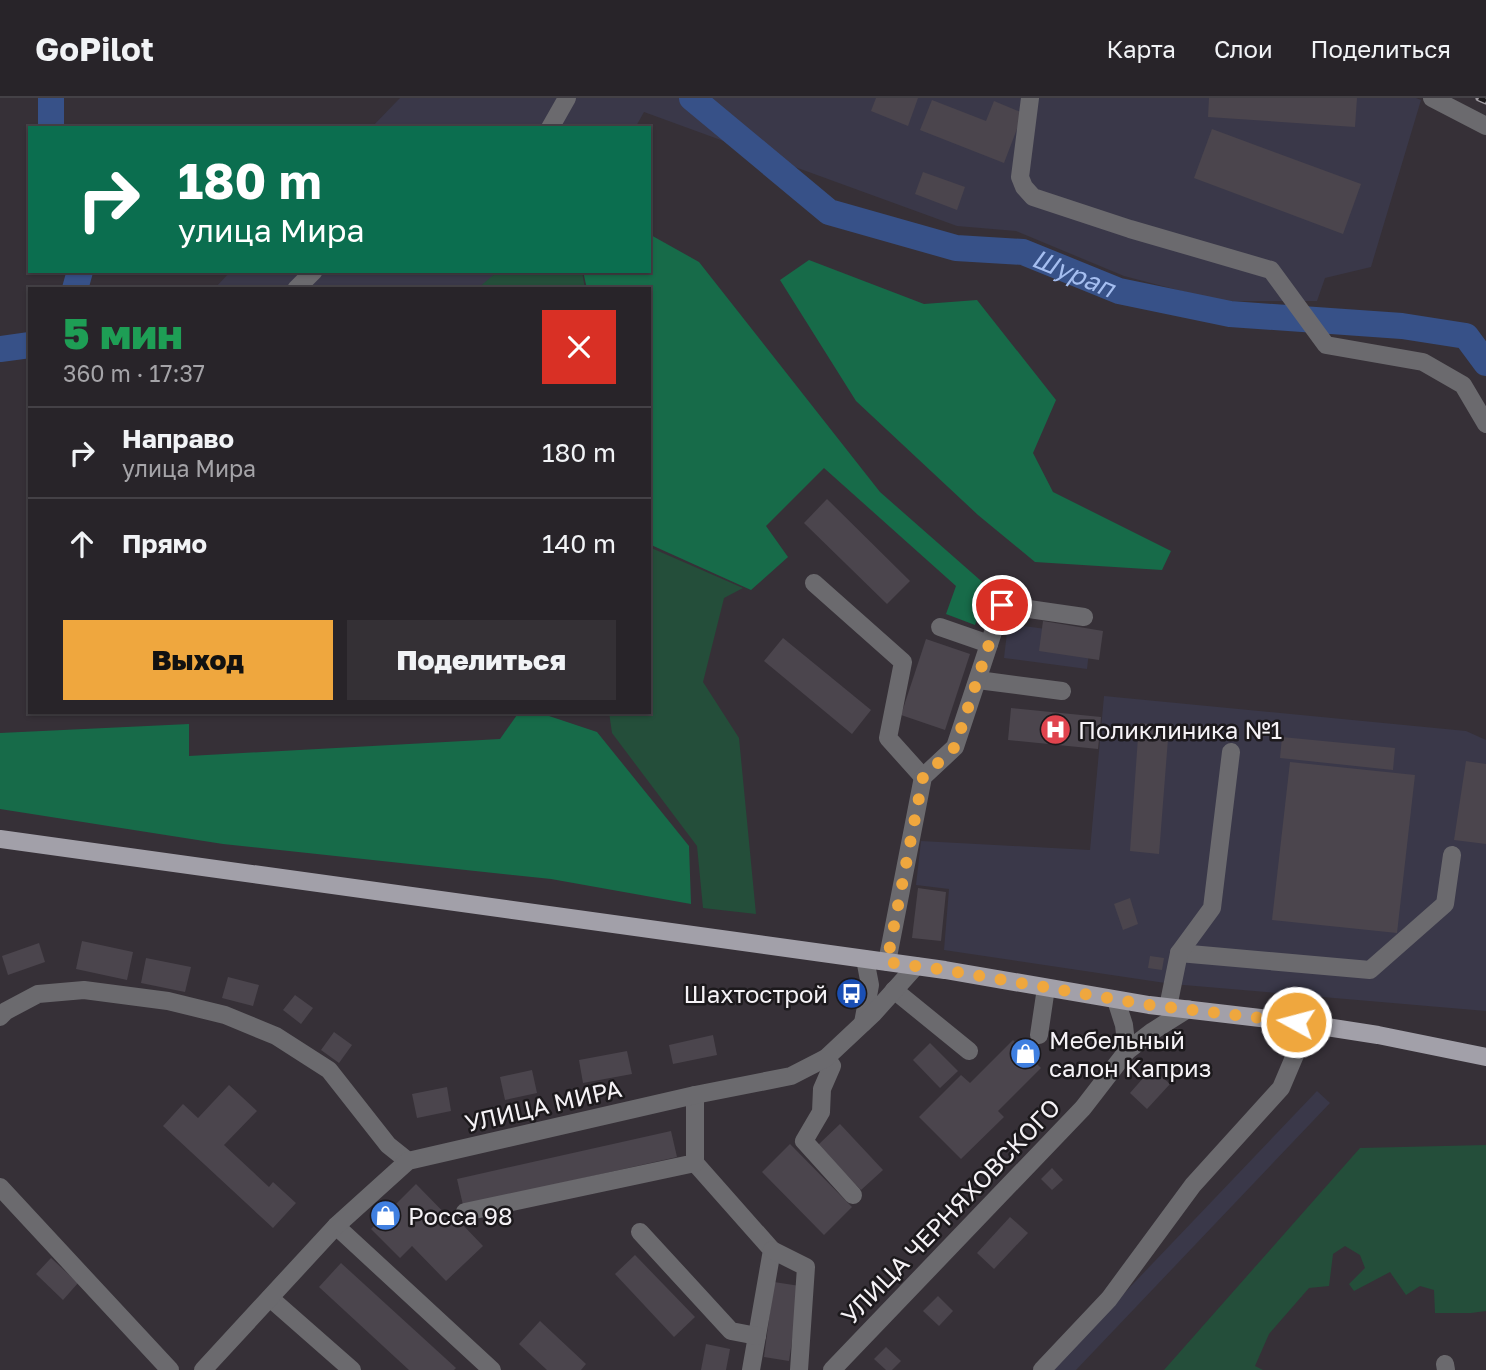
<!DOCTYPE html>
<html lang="ru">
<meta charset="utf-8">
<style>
:root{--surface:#282429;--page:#343035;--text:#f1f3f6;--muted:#a5a4a8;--line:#444146;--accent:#efa73e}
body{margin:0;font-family:"Golos Text",sans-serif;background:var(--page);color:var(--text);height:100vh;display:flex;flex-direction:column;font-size:26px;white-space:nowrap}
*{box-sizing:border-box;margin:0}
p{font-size:23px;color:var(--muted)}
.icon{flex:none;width:38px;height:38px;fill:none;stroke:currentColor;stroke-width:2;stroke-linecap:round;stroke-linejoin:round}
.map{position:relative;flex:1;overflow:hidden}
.panel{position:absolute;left:28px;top:189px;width:623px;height:427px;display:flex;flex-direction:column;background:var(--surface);border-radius:0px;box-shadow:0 2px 5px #0004,0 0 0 2px var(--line)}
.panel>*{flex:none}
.guide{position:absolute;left:28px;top:28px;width:623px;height:147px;border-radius:0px;box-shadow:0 2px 5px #0004,0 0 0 2px var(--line);background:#0b6e4f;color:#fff;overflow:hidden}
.pin{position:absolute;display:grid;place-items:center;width:60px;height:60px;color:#fff;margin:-30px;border:4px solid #fff;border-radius:50%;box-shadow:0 2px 7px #0007}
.me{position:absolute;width:77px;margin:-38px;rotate:277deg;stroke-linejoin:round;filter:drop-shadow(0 0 5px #0008)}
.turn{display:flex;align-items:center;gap:24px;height:147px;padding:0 35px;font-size:32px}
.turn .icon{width:91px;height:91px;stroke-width:2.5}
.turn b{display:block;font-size:49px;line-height:60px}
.round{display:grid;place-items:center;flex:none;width:74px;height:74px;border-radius:0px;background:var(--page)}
.overview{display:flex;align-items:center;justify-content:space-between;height:119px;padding:0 35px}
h1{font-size:42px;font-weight:800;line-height:52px;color:#1e9e55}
.primary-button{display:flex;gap:14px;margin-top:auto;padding:14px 35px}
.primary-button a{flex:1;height:80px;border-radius:0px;background:var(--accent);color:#111;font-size:28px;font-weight:800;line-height:80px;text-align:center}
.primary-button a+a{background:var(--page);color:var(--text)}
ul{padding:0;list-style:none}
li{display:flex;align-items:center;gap:21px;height:91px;padding:0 35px;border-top:2px solid var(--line)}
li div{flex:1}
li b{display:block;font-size:26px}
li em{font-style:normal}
header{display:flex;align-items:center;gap:42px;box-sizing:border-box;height:98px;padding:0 35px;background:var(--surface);border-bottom:2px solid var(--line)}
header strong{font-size:33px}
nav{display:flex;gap:38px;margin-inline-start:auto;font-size:24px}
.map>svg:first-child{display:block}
.industrial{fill:#3a3849}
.green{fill:#244e3a}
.forest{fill:#176b49}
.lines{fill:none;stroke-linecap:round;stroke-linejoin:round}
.river{stroke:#375188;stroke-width:26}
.building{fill:#4b454d}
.minor{stroke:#6b6a6e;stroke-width:18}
.major{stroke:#a2a0a9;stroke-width:18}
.rail-casing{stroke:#9f9aa0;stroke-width:7}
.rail{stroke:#1c191c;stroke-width:4.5;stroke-dasharray:13;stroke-linecap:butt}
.route{stroke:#efa73e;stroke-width:12;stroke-dasharray:0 21.6}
.labels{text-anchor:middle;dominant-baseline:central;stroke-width:5;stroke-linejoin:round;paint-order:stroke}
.poi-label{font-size:24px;fill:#f5f2f6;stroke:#1c191c;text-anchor:start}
.street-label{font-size:24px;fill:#f5f2f6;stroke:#1c191c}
.water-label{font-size:26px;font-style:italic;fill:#a5bef0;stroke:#1c191c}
</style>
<header>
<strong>GoPilot</strong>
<nav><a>Карта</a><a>Слои</a><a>Поделиться</a></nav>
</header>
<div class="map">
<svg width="1486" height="1272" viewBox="0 0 1486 1272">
<rect width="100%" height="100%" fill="#363037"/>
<!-- industrial -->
<g class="industrial">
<polygon points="400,0 1416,0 1421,2 1371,169 1325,180 1317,203 1220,203 1124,178 1016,133 957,128 644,14 635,30 371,30"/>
<polygon points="231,173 553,173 543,191 214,191"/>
<polygon points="1008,526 1091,537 1087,571 1004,560"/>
<polygon points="1104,598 1466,633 1486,642 1486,913 1172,886 944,852 949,791 916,787 921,743 1090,752"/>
<polygon points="1317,993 1330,1005 1076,1272 1051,1272"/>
</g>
<!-- green -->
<g class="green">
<polygon points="498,173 582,173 585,191 477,191"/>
<polygon points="649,449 743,490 724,500 703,584 739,640 756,816 703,810 697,748 612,635 609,614 649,614"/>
<polygon points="1486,1047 1486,1213 1471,1215 1435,1215 1434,1192 1420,1188 1406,1197 1390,1174 1354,1193 1349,1186 1365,1170 1360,1157 1345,1148 1333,1156 1329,1188 1309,1190 1269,1236 1255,1268 1263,1272 1164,1272 1360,1050"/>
</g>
<!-- forest -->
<g class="forest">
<polygon points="649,136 699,164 880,394 988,489 975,527 946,516 956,488 824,370 766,428 788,459 751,492 649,446 649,191 587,191 583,173 649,173"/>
<polygon points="809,162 924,206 977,202 1056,302 1033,355 1053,394 1171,453 1162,472 1035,464 978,417 856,303 780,182"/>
<polygon points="519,614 537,614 597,634 689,748 691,806 551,781 223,746 0,711 0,635 189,626 189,658 500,641"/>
</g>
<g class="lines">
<!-- river -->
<g class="river">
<path id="s1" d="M692,0L829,114L956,150L1023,154L1119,193L1230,216L1402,228L1466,238L1486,265"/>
<polyline points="51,30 51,0"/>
<polyline points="75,191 80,173"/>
<polyline points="0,251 30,247"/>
</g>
</g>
<!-- building -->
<g class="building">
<polygon points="876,0 918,0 908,28 871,13"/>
<polygon points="1209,0 1357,0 1355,29 1208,19"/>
<polygon points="932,2 986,23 994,3 1023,15 1004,65 920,32"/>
<polygon points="1212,31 1361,86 1343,136 1194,80"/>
<polygon points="923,74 965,89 957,112 915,96"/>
<polygon points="827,401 910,483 887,506 804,425"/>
<polygon points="1043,523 1103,533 1099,562 1039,553"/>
<polygon points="783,540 871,612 852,636 764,563"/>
<polygon points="926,541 970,556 945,632 901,617"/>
<polygon points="1011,610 1101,619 1098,651 1008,642"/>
<polygon points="1139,625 1169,628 1159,756 1130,753"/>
<polygon points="1282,639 1395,650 1393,672 1280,660"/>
<polygon points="1466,663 1486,666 1486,746 1454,742"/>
<polygon points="1290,664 1415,677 1397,835 1272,822"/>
<polygon points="918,790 946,794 941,843 912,840"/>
<polygon points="1130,800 1138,826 1123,832 1114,806"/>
<polygon points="82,843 133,854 127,882 76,871"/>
<polygon points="39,845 45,864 8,877 2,858"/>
<polygon points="1150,858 1164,860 1162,872 1148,870"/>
<polygon points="146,860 191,869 185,894 141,885"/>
<polygon points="228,879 259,887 253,908 222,900"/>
<polygon points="295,897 313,910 301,926 283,912"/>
<polygon points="334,934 352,947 339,965 321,952"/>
<polygon points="713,937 717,957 673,966 669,947"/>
<polygon points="1013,942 1041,970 998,1013 1004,1019 961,1061 919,1019 961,977 970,985"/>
<polygon points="930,945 958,973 940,990 913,962"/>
<polygon points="627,953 632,976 583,985 579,962"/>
<polygon points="1152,970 1170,986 1147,1011 1130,995"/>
<polygon points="532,972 537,995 505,1002 500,979"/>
<polygon points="229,987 257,1013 224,1047 269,1089 273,1084 296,1105 273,1130 163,1028 183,1006 198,1020"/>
<polygon points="447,989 451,1013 417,1020 412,996"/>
<polygon points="840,1026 883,1072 861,1092 818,1047"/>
<polygon points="671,1033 677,1059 463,1107 457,1081"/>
<polygon points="790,1046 852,1109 824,1137 762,1074"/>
<polygon points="1052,1070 1063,1082 1052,1092 1041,1081"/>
<polygon points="416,1086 458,1129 461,1125 483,1148 446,1183 412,1148 400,1160 371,1131"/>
<polygon points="1010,1119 1028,1135 994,1171 977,1155"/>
<polygon points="635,1157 695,1219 674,1239 615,1176"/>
<polygon points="51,1160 78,1185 63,1202 36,1176"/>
<polygon points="341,1165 456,1270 454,1272 409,1272 319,1189"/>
<polygon points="774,1184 800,1188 789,1263 764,1259"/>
<polygon points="938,1198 953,1213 939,1228 923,1213"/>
<polygon points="540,1223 586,1266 581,1272 547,1272 519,1246"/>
<polygon points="706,1246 730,1251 726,1272 701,1272"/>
<polygon points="886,1249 901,1263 892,1272 886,1272 874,1261"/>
</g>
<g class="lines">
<!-- minor -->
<g class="minor">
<polyline points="1030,0 1020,79 1024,89 1033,99 1130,131 1271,172 1326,247 1423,264 1463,287 1486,326"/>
<polyline points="1432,0 1486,28"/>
<polyline points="550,30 567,0"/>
<polyline points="296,191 314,173"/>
<polyline points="814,485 903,564 888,640 923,679"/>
<polyline points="940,529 989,546"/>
<polyline points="978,582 1062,593"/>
<polyline points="1179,855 1370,872 1445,806 1452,757"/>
<polyline points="887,864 923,679 955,649 1002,507 1084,519"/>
<polyline points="894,892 969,953"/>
<polyline points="1168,909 1179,855 1212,810 1231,654"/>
<polyline points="0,919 6,913 38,896 84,892 168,903 225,917 276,938 329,972 388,1047 408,1063"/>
<polyline points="863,925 870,887 865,861"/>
<polyline points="1039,937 1046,890"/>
<polyline points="1127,953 1153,933 1188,911"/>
<polyline points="826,960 832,968 822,991 821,1014 804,1043 853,1097"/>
<polyline points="695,1065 772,1152 751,1272"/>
<polyline points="0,1089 170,1272"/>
<polyline points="465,1114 695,1065 695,997"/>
<polyline points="336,1128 492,1272"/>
<polyline points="640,1134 731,1233 757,1238"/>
<polyline points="772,1152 806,1169 799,1272"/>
<polyline points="270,1200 352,1272"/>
<polyline points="1445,1266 1446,1272"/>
<polyline points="203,1272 336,1128 408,1063 695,997 791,978 826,960 873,916 916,868"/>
<polyline points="832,1272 1083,1010 1127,953 1124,927 1116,902"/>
<polyline points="1042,1272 1109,1201 1193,1087 1281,990 1295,957 1295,924"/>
</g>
<!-- major -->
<polyline class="major" points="0,741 945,872 1149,907 1295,924 1378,937 1486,959"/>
<defs>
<polyline id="rail" points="1479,0 1486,3"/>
</defs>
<!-- rail casing -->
<use href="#rail" class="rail-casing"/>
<!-- rail -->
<use href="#rail" class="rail"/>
</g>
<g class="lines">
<!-- route -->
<polyline class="route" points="1002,507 955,649 923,679 887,864 945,872 1149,907 1296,924"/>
</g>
<!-- icons -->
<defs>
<symbol id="hospital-disc" viewBox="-11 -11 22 22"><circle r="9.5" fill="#e0444e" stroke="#1c191c"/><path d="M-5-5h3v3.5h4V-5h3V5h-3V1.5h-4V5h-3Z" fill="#fff"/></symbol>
<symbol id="bus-disc" viewBox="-11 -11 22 22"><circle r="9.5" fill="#1a4fb4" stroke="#1c191c"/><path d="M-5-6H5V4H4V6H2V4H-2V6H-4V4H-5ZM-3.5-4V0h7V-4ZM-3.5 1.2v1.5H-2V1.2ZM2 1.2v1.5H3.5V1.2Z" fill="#fff"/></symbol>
<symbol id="shop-disc" viewBox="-11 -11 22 22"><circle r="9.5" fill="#3f7fe0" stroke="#1c191c"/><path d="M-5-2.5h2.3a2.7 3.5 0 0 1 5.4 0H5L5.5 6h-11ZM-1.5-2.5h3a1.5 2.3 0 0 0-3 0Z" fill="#fff"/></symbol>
</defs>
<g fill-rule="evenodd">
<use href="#hospital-disc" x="1038" y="614" width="35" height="35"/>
<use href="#bus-disc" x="834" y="878" width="35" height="35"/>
<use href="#shop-disc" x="1008" y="938" width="35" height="35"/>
<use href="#shop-disc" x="368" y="1100" width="35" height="35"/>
</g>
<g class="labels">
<!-- poi labels -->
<g class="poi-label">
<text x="1078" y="631">Поликлиника №1</text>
<text x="828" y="895" text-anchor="end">Шахтострой</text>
<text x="1049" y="941">Мебельный<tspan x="1049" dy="28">салон Каприз</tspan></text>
<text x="408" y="1117">Росса 98</text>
</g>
<!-- street labels -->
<g class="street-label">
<text transform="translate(543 1007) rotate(-13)">УЛИЦА МИРА</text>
<text transform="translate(950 1113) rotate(-46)">УЛИЦА ЧЕРНЯХОВСКОГО</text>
</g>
<!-- water labels -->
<g class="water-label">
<text stroke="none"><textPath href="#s1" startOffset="432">Шурап</textPath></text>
</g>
</g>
</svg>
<div class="pin" style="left:1002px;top:507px;background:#d93025"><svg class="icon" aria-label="arrive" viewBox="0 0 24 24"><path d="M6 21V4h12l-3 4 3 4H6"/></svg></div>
<svg class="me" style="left:1296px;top:924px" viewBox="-20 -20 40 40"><circle r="17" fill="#efa73e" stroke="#fff" stroke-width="3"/><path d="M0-11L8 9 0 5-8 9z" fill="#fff"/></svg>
<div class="guide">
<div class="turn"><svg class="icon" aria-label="right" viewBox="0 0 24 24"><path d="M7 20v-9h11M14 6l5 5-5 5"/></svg><div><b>180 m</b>улица Мира</div></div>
</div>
<section class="panel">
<div class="overview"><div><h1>5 мин</h1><p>360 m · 17:37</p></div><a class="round" style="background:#d93025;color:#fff"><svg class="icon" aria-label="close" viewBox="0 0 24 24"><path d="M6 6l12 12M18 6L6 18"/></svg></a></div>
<ul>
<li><svg class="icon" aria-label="right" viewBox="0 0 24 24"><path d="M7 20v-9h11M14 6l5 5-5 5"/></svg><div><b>Направо</b><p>улица Мира</p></div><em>180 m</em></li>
<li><svg class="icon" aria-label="ahead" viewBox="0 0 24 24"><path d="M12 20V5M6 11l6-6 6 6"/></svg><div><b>Прямо</b></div><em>140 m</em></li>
</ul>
<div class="primary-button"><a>Выход</a><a>Поделиться</a></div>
</section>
</div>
